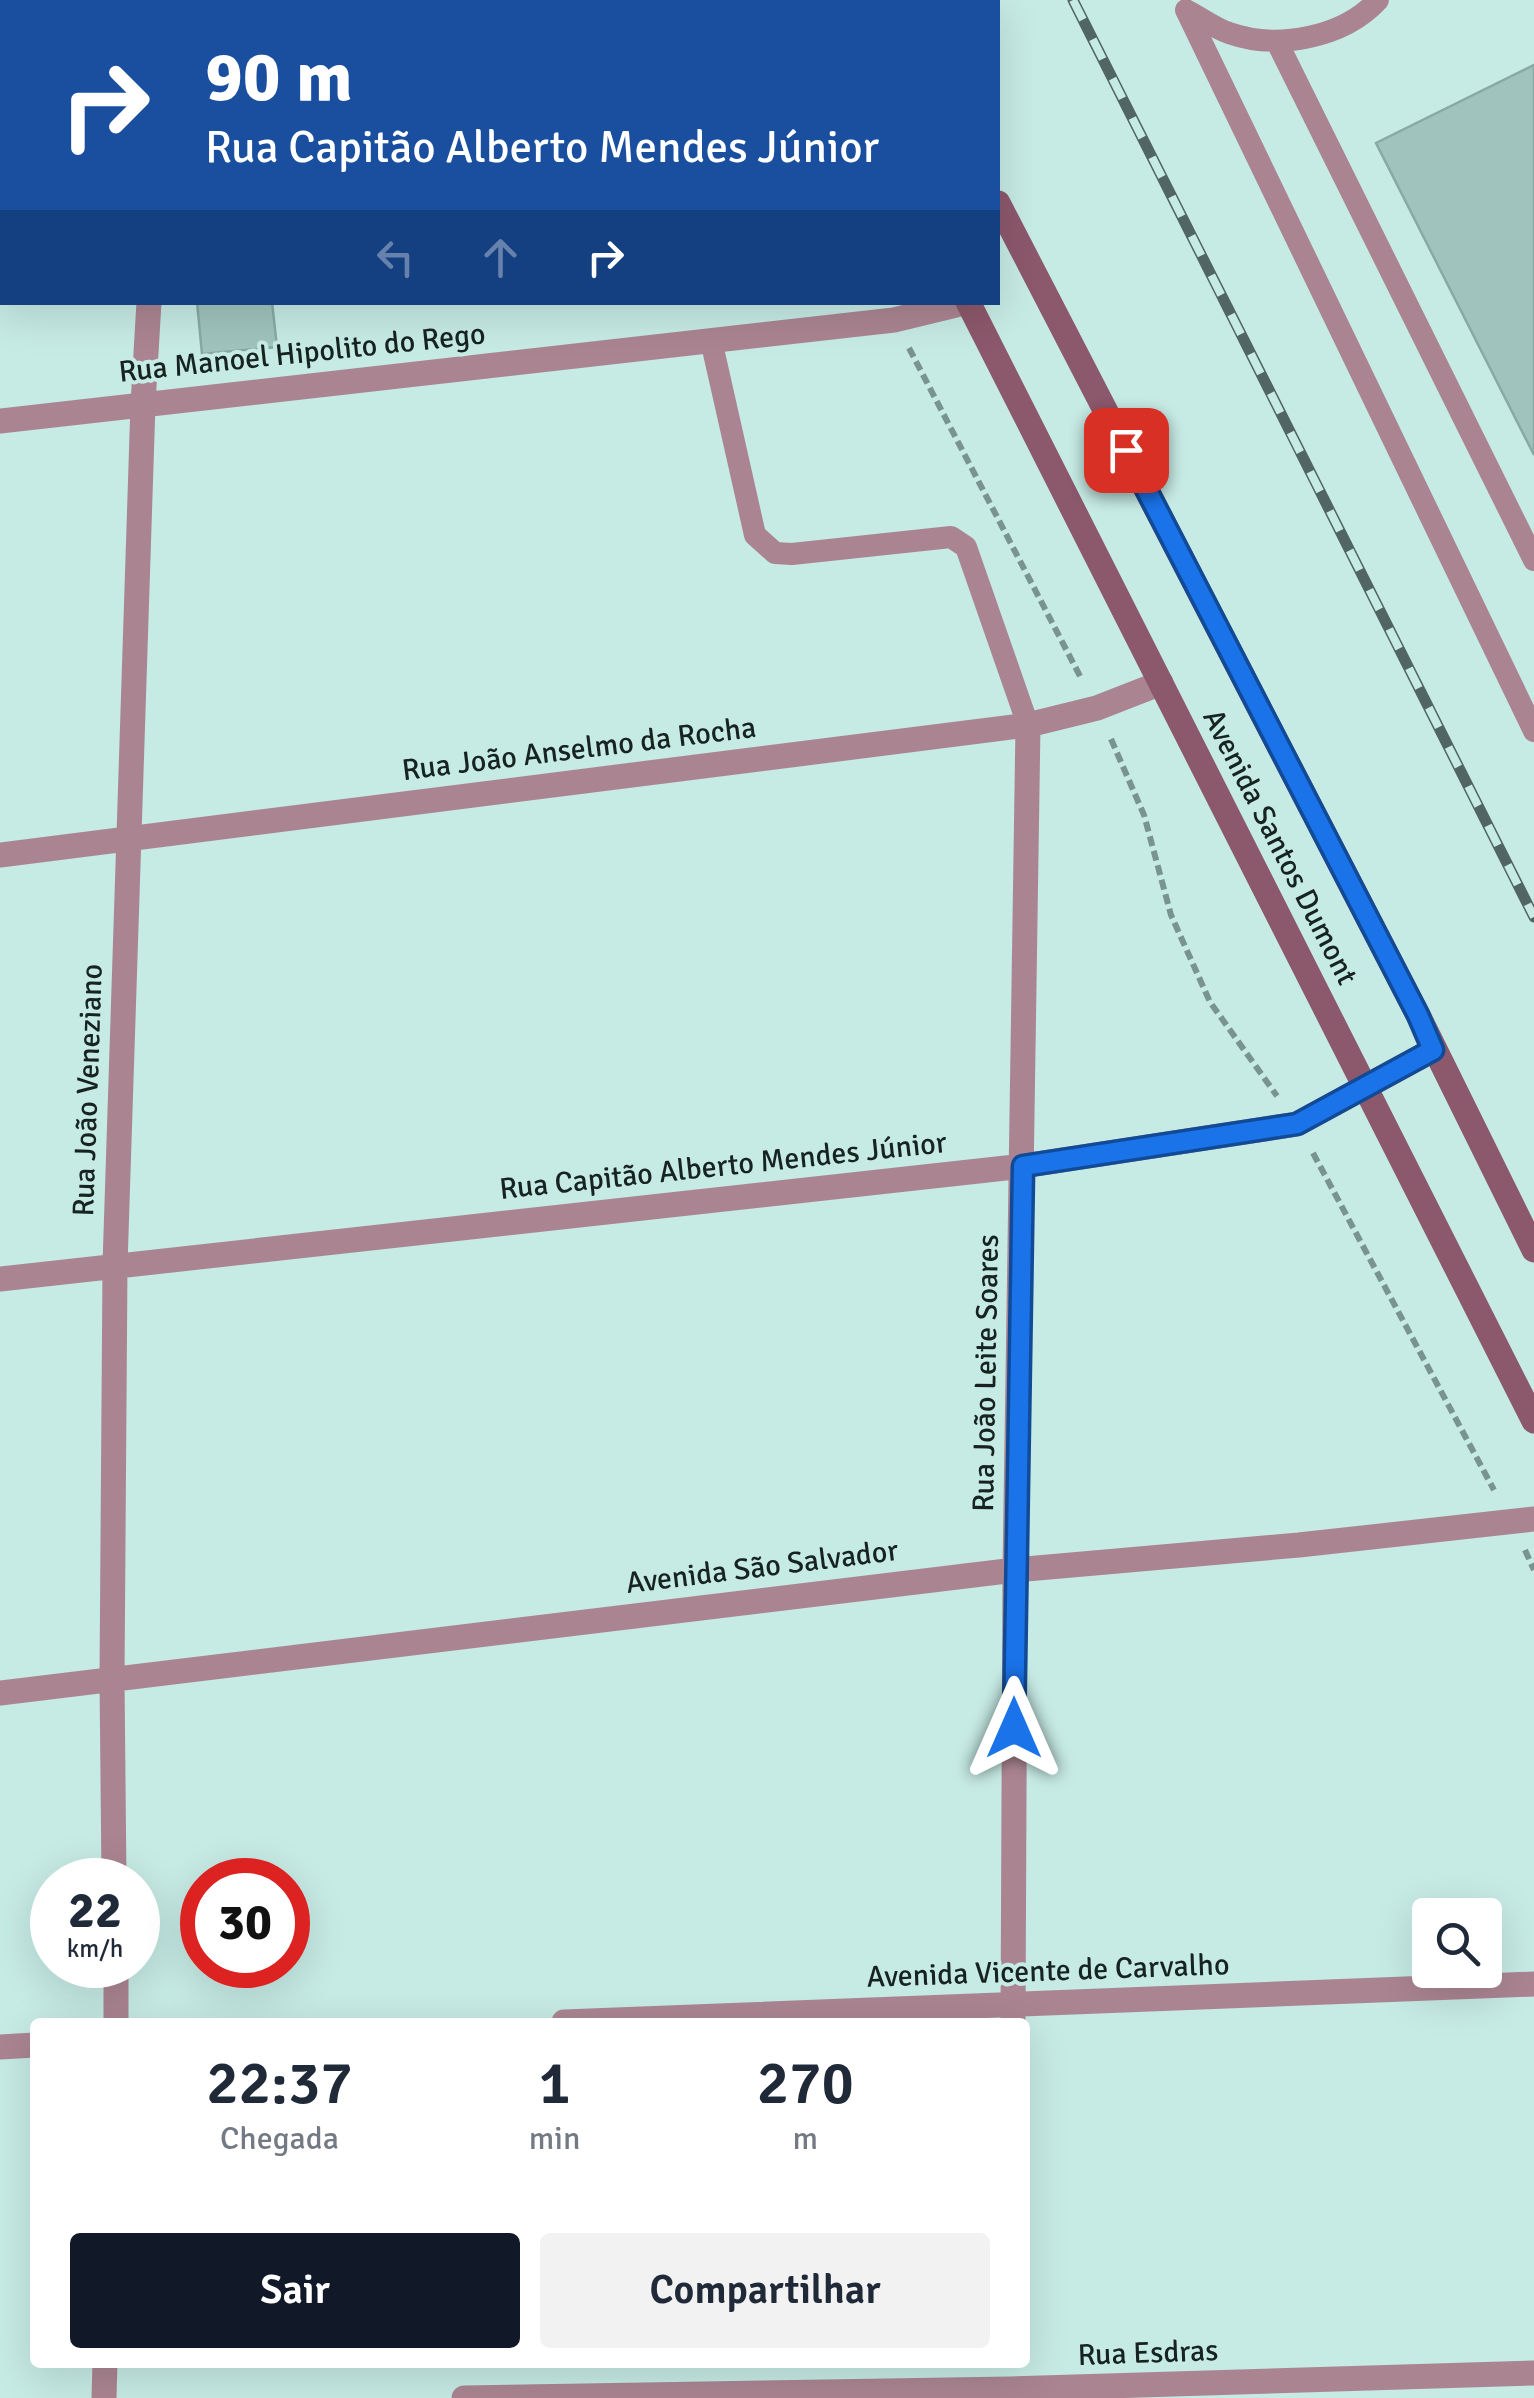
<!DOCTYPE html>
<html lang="pt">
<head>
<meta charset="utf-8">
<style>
  :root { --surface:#fff; --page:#f2f2f3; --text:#1f2937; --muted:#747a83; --accent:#111827 }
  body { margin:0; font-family:Signika,sans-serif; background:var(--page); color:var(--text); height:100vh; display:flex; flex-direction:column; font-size:38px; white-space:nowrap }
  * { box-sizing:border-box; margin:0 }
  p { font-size:32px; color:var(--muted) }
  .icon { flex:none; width:55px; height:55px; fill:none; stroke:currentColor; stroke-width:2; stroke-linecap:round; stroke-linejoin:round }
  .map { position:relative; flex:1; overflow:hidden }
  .side { position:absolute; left:30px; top:2018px; width:1000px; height:350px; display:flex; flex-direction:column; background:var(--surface); border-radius:10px; box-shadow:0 10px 40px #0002 }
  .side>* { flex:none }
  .hud { position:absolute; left:0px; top:0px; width:1000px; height:305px; box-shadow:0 10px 40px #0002; background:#1a4fa0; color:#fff; overflow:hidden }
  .tools { position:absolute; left:1412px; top:1898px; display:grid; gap:20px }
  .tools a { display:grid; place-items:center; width:90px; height:90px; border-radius:10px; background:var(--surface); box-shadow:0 10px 40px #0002; font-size:50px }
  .speed { position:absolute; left:30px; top:1858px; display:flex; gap:20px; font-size:50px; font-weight:700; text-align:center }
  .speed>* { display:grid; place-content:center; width:130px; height:130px; border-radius:50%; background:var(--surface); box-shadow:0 10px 40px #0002; line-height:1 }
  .speed small { font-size:25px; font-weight:400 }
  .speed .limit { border:15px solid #d22; background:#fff; color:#111 }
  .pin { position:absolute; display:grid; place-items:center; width:85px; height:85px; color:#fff; margin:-42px; border-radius:20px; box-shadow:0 5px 15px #0006 }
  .me { position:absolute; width:110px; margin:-55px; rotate:0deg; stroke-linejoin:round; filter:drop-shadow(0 0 8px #0008) }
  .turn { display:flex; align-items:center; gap:35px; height:210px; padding:0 40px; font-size:45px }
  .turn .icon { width:130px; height:130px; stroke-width:2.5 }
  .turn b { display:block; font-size:70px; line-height:85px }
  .lanes { display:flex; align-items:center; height:95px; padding:0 40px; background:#0003; justify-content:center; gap:50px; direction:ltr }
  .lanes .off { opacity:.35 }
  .eta { display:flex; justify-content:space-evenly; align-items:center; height:170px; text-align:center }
  .eta b { font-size:60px; font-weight:600; line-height:70px }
  .cta { display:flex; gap:20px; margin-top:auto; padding:20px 40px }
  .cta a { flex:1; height:115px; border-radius:10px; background:var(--accent); color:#fff; font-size:40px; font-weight:600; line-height:115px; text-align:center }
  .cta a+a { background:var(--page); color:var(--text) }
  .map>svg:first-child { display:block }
</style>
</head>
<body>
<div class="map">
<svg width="1534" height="2398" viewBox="0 0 1534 2398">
  <rect width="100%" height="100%" fill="#c6eae4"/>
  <!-- building -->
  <path fill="#a0c3bd" stroke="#88aaa4" stroke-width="2.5" d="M 1534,65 L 1534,455 L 1376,143 Z
    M 197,302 L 272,302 L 277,347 L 202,354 Z"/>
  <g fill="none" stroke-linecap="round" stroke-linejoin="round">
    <!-- path -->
    <path stroke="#79938e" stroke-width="6" stroke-dasharray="10 5" stroke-linecap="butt" d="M 741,0 L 742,2
      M 909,348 L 1081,678
      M 1111,739 L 1144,815 L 1171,915 L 1210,1002 L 1277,1096
      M 1313,1153 L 1494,1490
      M 1525,1550 L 1534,1570"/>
    <!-- service -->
    <path stroke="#aa8591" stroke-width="22" d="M 1186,10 L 1534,731
      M 1186,10 C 1200,17 1214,28 1229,33 C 1277,50 1343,38 1378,0
      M 1277,42 L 1534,560
      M 711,340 L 755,535 L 775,553 L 792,554 L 951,537 L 966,547 L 1028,725"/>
    <!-- minor -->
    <path stroke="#aa8591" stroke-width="25" d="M 168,2 L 168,0
      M 0,421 L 894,320 L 968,302
      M 0,855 L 1028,725 L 1097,708 L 1161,683
      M 0,1279 L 1023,1166 L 1297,1124 L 1433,1050
      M 0,1693 L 1015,1570 L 1299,1545 L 1534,1519
      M 114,1880 L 112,1679 L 115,1265 L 143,404 L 149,302
      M 116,1965 L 116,2022
      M 564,2022 L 1534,1984
      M 1013,2022 L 1015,1570 L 1028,725
      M 0,2047 L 35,2045
      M 104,2398 L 105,2362
      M 464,2398 L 1010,2389 L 1534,2373"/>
    <!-- secondary -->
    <path stroke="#8c586b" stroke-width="25" d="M 817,0 L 818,2
      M 892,0 L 893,2
      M 998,203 L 1418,1015 L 1534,1250
      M 968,302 L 1534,1421"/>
    <!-- rail casing -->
    <g stroke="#516562" stroke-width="11">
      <path id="rail" d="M 1073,0 L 1534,917"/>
    </g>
    <!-- rail -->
    <use href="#rail" stroke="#c6eae4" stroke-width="8" stroke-dasharray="22" stroke-linecap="butt"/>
  </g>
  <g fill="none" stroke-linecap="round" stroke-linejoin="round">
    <!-- route casing -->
    <g stroke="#114b97" stroke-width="25">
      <path id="route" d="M 1014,1728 L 1023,1166 L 1297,1124 L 1433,1050 L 1418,1015 L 1126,450"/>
    </g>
    <!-- route -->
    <use href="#route" stroke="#1a73e8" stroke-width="18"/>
  </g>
  <g text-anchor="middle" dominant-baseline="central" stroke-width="8" stroke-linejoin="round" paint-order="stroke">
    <!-- street labels -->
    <g font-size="30" fill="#162321" stroke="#c6eae4">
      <text transform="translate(302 353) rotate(-6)">Rua Manoel Hipolito do Rego</text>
      <text transform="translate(579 749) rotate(-7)">Rua João Anselmo da Rocha</text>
      <text transform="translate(1280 847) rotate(63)">Avenida Santos Dumont</text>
      <text transform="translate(88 1090) rotate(-88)">Rua João Veneziano</text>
      <text transform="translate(723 1166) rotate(-6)">Rua Capitão Alberto Mendes Júnior</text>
      <text transform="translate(986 1373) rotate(-89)">Rua João Leite Soares</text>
      <text transform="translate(762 1567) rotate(-7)">Avenida São Salvador</text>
      <text transform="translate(1048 1971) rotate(-2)">Avenida Vicente de Carvalho</text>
      <text transform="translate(1148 2353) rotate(-2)">Rua Esdras</text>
    </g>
  </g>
</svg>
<div class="tools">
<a><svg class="icon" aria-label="search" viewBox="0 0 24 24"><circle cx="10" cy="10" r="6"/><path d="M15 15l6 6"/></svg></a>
</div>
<div class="speed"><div>22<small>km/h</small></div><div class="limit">30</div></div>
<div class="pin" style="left:1126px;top:450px;background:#d93025"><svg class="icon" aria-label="arrive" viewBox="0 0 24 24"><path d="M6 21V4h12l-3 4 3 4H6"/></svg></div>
<svg class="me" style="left:1014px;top:1728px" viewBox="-20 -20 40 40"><path d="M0-17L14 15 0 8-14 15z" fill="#1a73e8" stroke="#fff" stroke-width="4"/></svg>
<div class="hud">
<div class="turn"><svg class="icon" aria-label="right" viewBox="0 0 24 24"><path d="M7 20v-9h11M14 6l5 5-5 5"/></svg><div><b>90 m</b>Rua Capitão Alberto Mendes Júnior</div></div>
<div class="lanes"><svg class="icon off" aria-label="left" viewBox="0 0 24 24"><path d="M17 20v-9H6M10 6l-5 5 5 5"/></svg><svg class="icon off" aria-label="ahead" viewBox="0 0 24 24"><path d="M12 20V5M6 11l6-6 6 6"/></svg><svg class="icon" aria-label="right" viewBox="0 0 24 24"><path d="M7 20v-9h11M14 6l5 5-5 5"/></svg></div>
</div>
<section class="side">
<div class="eta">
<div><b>22:37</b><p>Chegada</p></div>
<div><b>1</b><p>min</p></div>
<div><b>270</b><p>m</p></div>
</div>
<div class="cta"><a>Sair</a><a>Compartilhar</a></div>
</section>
</div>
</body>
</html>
